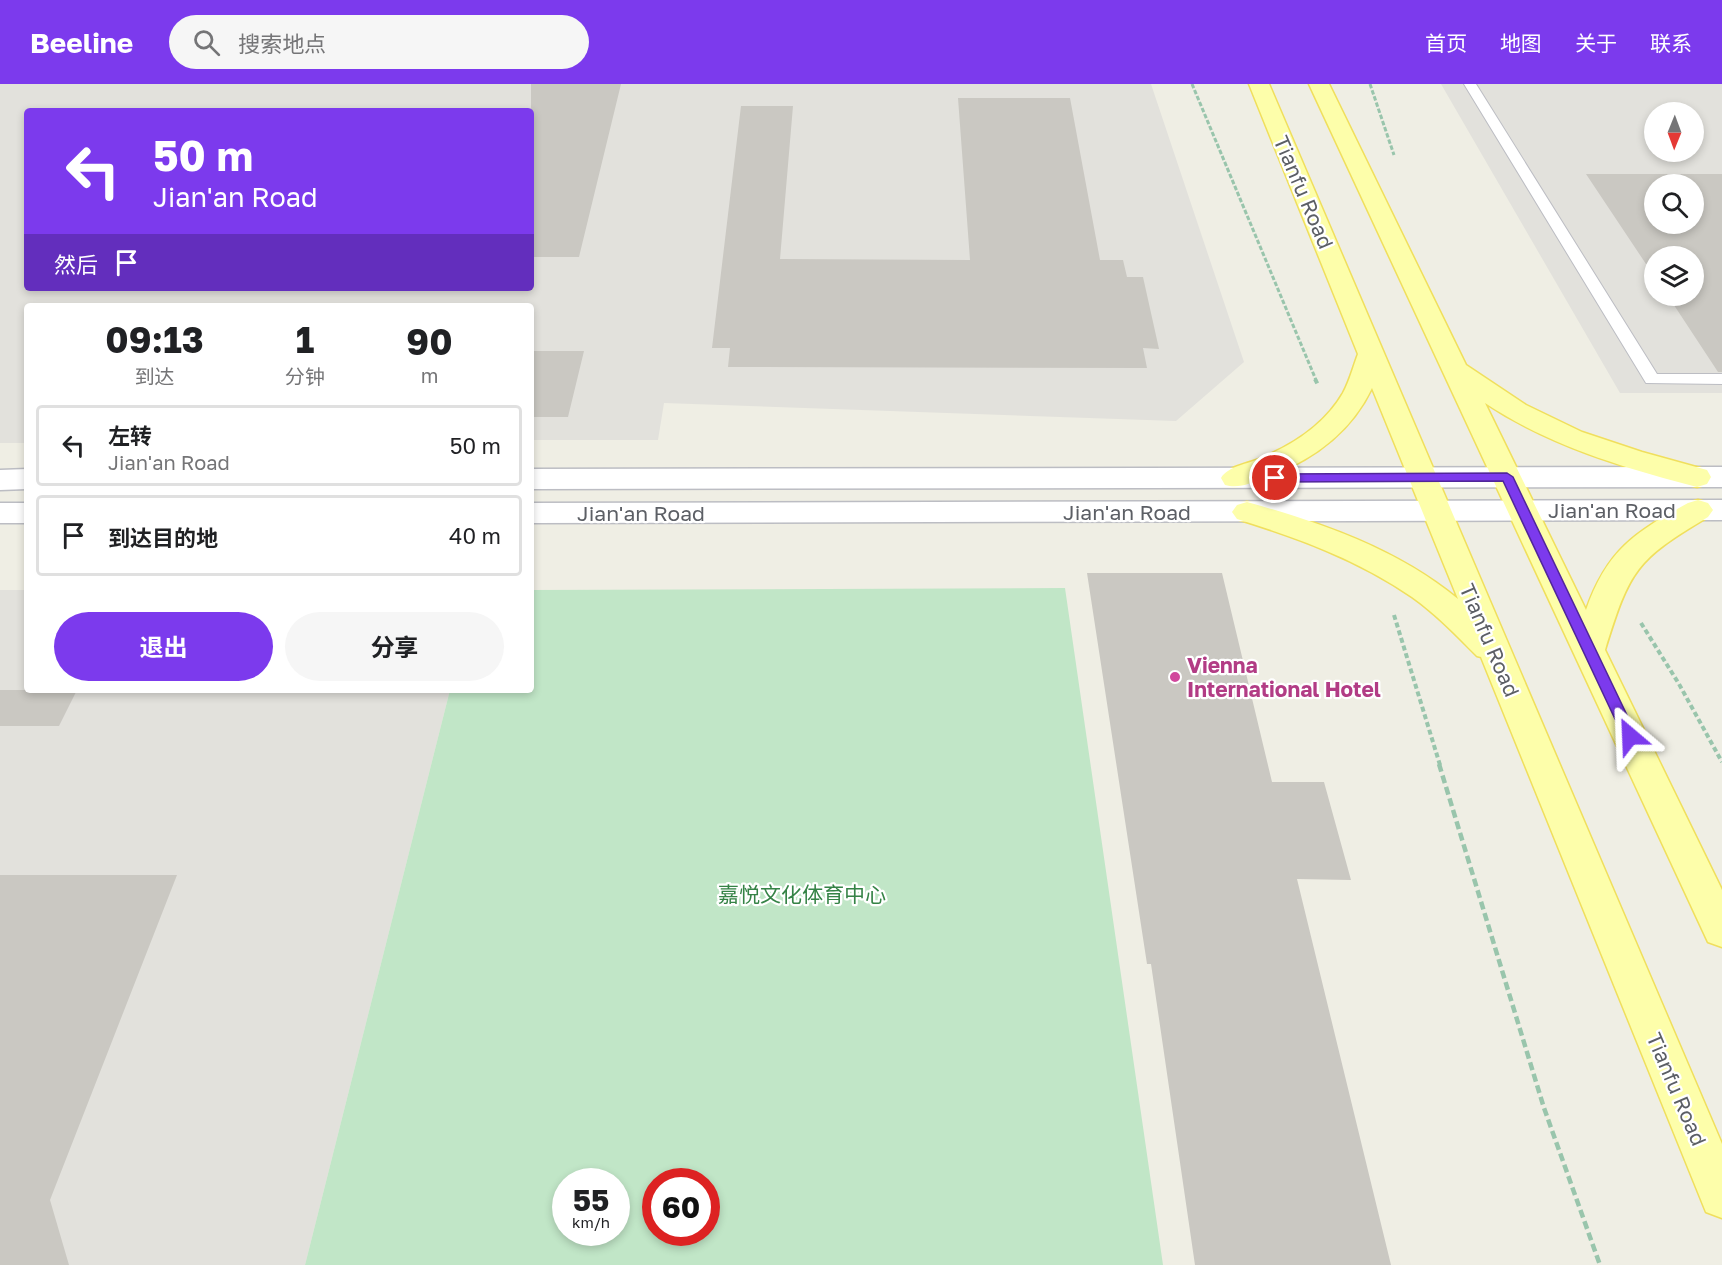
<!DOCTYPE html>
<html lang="zh">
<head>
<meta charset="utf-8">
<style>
  :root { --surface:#fff; --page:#f6f6f6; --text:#202124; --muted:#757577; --line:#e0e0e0; --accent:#7c3aed }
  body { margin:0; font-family:"Golos Text","Noto Sans SC",sans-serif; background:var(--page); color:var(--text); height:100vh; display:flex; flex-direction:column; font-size:22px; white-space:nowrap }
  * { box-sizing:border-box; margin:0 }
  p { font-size:20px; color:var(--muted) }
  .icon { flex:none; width:33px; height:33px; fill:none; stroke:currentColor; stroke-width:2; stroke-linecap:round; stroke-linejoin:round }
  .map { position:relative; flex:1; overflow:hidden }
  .side { position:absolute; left:24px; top:219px; width:510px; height:390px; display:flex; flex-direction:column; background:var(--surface); border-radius:6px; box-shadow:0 3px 9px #0003 }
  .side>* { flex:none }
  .top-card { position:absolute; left:24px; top:24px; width:510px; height:183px; border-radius:6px; box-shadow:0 3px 9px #0003; background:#7c3aed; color:#fff; overflow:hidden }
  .needle { width:39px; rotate:181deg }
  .tools { position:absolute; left:1644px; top:18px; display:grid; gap:12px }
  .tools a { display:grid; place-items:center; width:60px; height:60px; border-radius:50%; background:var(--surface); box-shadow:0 3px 9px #0003; font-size:30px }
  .speed { position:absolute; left:552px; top:1084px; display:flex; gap:12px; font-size:30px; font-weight:700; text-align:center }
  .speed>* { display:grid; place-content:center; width:78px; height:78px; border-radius:50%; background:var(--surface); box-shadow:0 3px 9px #0003; line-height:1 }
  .speed small { font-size:15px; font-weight:400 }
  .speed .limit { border:9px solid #d22; background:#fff; color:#111 }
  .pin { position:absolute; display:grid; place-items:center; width:51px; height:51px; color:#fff; margin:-26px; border:3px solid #fff; border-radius:50%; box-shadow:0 2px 6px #0007 }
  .me { position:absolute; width:66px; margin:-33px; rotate:334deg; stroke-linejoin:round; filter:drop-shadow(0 0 4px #0008) }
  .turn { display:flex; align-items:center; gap:21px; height:126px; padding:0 30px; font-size:27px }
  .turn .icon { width:78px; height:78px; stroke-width:2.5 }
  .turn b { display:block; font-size:42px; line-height:51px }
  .then { display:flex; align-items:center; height:57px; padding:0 30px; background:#0003; gap:12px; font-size:22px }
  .eta { display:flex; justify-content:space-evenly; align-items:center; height:102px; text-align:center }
  .eta b { font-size:36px; font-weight:700; line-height:42px }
  .primary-button { display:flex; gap:12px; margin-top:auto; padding:12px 30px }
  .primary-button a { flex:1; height:69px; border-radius:36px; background:var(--accent); color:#fff; font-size:24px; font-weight:700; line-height:69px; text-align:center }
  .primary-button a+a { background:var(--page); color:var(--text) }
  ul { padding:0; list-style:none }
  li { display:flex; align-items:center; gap:18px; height:81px; margin:0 12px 9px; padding:0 18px; border:3px solid var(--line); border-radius:6px }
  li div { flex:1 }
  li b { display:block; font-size:22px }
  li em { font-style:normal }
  header { display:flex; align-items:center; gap:36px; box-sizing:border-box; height:84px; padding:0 30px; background:var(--accent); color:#fff }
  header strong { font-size:28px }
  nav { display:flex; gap:33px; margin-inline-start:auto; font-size:21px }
  .search { width:420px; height:54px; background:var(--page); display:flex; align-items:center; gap:15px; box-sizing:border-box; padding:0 21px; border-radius:33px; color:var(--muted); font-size:22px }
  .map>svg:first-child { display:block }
</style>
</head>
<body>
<header>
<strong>Beeline</strong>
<div class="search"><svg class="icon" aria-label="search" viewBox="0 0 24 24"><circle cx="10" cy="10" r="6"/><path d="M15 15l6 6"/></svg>搜索地点</div>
<nav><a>首页</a><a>地图</a><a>关于</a><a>联系</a></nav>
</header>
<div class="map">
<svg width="1722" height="1181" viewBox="0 0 1722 1181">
  <rect width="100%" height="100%" fill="#efeee4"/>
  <!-- industrial -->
  <path fill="#e2e1dc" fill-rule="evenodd" d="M 0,0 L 1151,0 L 1244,278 L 1176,337 L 664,319 L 658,356 L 531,356 L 531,222 L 27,222 L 27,359 L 0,359 ZM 27,27 L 531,27 L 531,204 L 27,204 Z
    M 1441,0 L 1722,0 L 1722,309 L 1620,309 ZM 1654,28 L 1694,28 L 1694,68 L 1654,68 ZM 1654,100 L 1694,100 L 1694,140 L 1654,140 ZM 1654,172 L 1694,172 L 1694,212 L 1654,212 Z
    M 0,506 L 27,506 L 27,606 L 450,606 L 305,1181 L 0,1181 Z"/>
  <!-- green -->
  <path fill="#c1e6c7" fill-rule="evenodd" d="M 1065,504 L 1163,1181 L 305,1181 L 450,606 L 531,606 L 531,506 ZM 566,1098 L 616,1098 L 616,1149 L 566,1149 ZM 656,1098 L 706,1098 L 706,1149 L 656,1149 Z"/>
  <!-- building -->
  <path fill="#cac8c2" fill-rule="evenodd" d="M 531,0 L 621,0 L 579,173 L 531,173 Z
    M 958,14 L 1070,14 L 1100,176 L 1123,176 L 1127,193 L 1143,193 L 1159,265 L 1143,264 L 1147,284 L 728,283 L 730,264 L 712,264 L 741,22 L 793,22 L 780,175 L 970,176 Z
    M 1586,90 L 1722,90 L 1722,288 L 1718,288 L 1668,212 L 1694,212 L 1694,172 L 1654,172 L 1654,192 ZM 1654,100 L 1694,100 L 1694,140 L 1654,140 Z
    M 531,267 L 584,267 L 568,333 L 531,333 Z
    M 1087,489 L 1222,489 L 1272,698 L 1324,698 L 1351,796 L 1297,795 L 1391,1181 L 1195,1181 L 1151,880 L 1147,880 Z
    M 0,606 L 77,606 L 59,642 L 0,642 Z
    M 0,791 L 177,791 L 50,1116 L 69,1181 L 0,1181 Z"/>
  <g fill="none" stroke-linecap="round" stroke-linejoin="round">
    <!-- service casing -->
    <g stroke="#bcbdc3" stroke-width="2">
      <path id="service" d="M 1464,0 L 1476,0 L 1657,290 L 1722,290 L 1722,300 L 1646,299 Z"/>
    </g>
    <!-- tertiary casing -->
    <g stroke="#bcbdc3" stroke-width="3">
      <path id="tertiary" d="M 1722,383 L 1722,403 L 531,405 L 531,385 Z
        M 27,385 L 27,405 L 0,406 L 0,386 Z
        M 1722,416 L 1722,436 L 531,439 L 531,419 Z
        M 0,419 L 27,419 L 27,439 L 0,439 Z"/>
    </g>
    <!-- primary casing -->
    <g stroke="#f0df5d" stroke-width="3">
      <path id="primary" d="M 1249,0 L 1269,0 L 1722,1060 L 1722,1134 L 1706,1128 L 1481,573 L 1477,572 C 1456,551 1436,530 1412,513 C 1359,476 1298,454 1237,435 L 1232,428 L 1237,421 L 1247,418 C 1322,439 1397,465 1458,515 L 1372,304 C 1350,350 1311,377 1265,394 C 1251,399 1239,405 1225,401 L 1221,394 C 1228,382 1248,380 1261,374 C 1293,361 1325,340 1343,309 C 1350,296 1353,283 1358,270 Z
        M 1309,0 L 1329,0 L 1466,281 L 1526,321 L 1582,348 L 1642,368 L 1707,386 L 1711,393 L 1707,400 L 1697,403 C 1622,383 1550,362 1485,319 L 1586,526 C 1607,466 1634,449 1688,419 L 1698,416 L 1708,419 L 1713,426 L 1708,433 C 1636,476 1630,485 1605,566 L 1722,806 L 1722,863 L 1708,858 Z"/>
    </g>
    <!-- path-far2 -->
    <path stroke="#99c5ac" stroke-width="3" stroke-dasharray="4.5 2" stroke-linecap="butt" d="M 1192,0 L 1316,296
      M 1370,0 L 1394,71"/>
    <!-- path-far1 -->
    <path stroke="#99c5ac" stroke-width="4" stroke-dasharray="5 3" stroke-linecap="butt" d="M 1315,295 L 1318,301
      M 1394,531 L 1440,681
      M 1641,539 L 1679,600 L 1722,678"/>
    <!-- path -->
    <path stroke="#99c5ac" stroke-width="4.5" stroke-dasharray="8 4" stroke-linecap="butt" d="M 1439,680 L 1544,1024 L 1600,1181"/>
    <!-- service -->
    <use href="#service" fill="#fff" fill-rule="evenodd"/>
    <!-- tertiary -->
    <use href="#tertiary" fill="#fff" fill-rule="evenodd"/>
    <!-- primary -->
    <use href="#primary" fill="#fdfeaa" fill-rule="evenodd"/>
  </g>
  <!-- route -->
  <path fill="#7c3aed" stroke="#51269a" stroke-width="1.5" d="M 1507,389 L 1513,393 L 1637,652 L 1635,656 L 1625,656 L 1623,652 L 1503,397 L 1275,398 L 1269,394 L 1275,390 Z"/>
  <!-- markers -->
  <circle fill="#d1479c" stroke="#fff" stroke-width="2" cx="1175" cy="593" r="6"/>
  <g text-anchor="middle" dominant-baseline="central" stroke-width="4.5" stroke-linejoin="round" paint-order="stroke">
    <!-- street labels -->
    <g font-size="21" fill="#5c5f65" stroke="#fff">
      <text transform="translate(1304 108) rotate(67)">Tianfu Road</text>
      <text x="1612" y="426">Jian'an Road</text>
      <text x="1127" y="428">Jian'an Road</text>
      <text x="641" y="429">Jian'an Road</text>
      <text transform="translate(1490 556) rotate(67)">Tianfu Road</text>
      <text transform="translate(1677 1005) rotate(67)">Tianfu Road</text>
    </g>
    <!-- hotel labels -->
    <g font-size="21" font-weight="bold" fill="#b23c85" stroke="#fff" text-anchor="start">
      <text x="1187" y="581">Vienna<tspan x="1187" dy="24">International Hotel</tspan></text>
    </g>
    <!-- park labels -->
    <g font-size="21" fill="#358346" stroke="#fff">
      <text x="802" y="810">嘉悦文化体育中心</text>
    </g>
  </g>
</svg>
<div class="tools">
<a><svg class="needle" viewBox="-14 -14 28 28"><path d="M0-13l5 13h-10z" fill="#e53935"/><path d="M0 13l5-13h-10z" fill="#757577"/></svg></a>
<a><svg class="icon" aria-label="search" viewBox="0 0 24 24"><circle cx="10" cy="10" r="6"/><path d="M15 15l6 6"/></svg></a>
<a><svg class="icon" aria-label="layers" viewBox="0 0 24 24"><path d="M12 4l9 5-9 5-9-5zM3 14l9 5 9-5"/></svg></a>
</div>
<div class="speed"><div>55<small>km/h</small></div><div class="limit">60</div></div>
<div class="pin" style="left:1275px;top:394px;background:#d93025"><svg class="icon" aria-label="arrive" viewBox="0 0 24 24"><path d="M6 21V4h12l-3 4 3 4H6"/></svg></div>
<svg class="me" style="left:1630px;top:652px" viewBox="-20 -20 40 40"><path d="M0-17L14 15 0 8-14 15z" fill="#7c3aed" stroke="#fff" stroke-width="4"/></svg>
<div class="top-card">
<div class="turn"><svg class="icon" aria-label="left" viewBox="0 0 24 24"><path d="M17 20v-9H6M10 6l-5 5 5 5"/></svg><div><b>50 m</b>Jian'an Road</div></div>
<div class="then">然后<svg class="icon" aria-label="arrive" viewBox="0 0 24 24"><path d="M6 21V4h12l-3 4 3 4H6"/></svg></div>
</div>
<section class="side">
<div class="eta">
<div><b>09:13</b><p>到达</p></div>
<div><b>1</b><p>分钟</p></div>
<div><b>90</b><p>m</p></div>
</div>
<ul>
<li><svg class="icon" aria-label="left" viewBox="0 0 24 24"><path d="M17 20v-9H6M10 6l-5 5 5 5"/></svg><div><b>左转</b><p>Jian'an Road</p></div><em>50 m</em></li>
<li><svg class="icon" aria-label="arrive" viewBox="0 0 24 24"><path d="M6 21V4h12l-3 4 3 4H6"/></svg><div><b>到达目的地</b></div><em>40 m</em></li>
</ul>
<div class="primary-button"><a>退出</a><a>分享</a></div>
</section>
</div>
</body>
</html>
